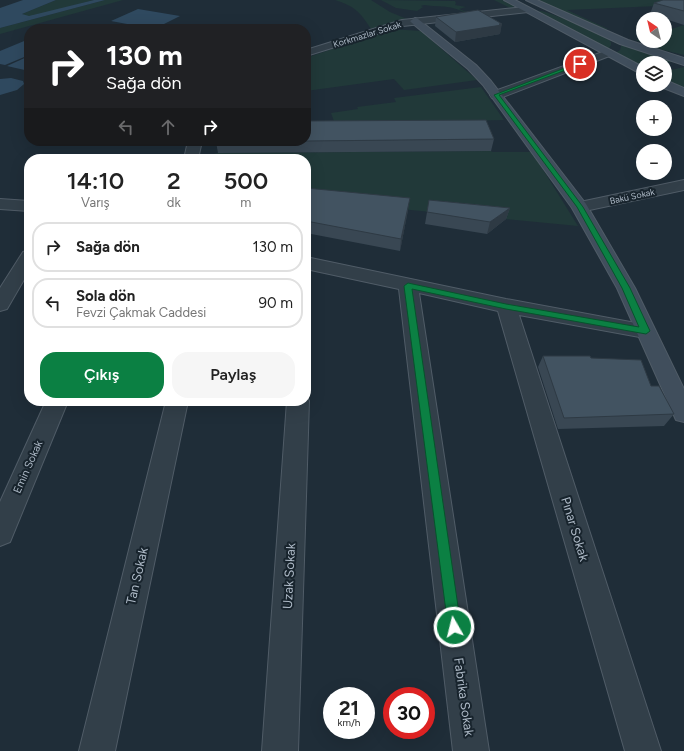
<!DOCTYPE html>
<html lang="tr">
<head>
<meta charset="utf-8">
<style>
  :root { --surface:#fff; --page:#f6f6f6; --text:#222; --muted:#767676; --line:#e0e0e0; --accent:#0b8043 }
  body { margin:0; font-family:Figtree,sans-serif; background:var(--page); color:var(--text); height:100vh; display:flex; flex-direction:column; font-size:15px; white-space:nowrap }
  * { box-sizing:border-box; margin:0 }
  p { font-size:13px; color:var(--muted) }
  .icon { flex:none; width:22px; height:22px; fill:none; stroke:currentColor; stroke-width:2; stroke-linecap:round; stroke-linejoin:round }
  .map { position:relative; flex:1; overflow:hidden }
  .details { position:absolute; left:24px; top:154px; width:287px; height:252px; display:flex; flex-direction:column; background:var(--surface); border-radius:16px; box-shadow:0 4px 16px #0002 }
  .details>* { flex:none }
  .banner { position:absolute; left:24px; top:24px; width:287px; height:122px; border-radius:16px; box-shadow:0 4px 16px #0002; background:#202124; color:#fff; overflow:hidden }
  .needle { width:26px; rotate:325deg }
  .tools { position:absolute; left:636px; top:12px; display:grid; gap:8px }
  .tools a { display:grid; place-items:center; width:36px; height:36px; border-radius:50%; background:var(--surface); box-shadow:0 4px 16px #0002; font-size:20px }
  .speed { position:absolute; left:323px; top:687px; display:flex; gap:8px; font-size:20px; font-weight:700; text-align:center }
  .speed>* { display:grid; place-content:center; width:52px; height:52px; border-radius:50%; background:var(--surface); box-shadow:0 4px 16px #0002; line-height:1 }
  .speed small { font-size:10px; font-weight:400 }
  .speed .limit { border:6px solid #d22; background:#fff; color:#111 }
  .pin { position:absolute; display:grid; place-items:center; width:34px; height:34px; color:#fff; margin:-17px; border:2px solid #fff; border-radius:50%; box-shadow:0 1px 4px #0007 }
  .me { position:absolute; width:44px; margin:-22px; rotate:352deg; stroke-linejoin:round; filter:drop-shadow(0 0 3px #0008) }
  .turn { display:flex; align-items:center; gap:14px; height:84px; padding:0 16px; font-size:18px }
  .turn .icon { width:52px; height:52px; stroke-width:2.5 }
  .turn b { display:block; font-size:28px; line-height:34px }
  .lanes { display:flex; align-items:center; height:38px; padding:0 16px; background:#0003; justify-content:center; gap:20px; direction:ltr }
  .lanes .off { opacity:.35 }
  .eta { display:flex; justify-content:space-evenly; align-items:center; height:68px; text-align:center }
  .eta b { font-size:24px; font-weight:600; line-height:28px }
  .action { display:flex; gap:8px; margin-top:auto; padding:8px 16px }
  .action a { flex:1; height:46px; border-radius:16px; background:var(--accent); color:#fff; font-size:16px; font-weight:600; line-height:46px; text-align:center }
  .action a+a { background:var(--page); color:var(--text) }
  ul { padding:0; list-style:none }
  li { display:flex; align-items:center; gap:12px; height:50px; margin:0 8px 6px; padding:0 8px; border:2px solid var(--line); border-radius:16px }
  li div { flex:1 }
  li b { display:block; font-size:15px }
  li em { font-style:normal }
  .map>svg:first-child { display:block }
</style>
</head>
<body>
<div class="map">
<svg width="684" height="751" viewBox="0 0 684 751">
  <rect width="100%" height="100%" fill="#1f2d38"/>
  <!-- green -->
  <path fill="#213939" d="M 56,0 L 94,0 L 34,16 L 25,16 L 22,14 Z
    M 105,0 L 123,0 L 0,34 L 0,28 Z
    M 335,0 L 371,0 L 390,12 L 407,19 L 371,29 C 359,11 356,7 335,0 Z
    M 381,0 L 455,1 L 456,3 L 455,5 L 466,7 L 459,9 L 469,13 L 510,8 L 494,0 L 503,0 L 513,5 L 514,8 L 469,14 L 463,13 L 464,12 C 450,6 448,7 433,6 C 428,6 425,4 421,6 L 423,7 L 417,11 L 396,8 Z
    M 537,0 L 684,0 L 658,6 L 567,10 L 608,29 L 605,30 Z
    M 541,11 C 552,13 606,35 611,42 L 611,45 L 608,50 L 534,12 Z
    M 684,25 L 684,55 L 663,50 L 635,40 L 643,38 L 643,41 L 665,41 L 665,31 Z
    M 391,29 L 421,31 L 477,80 L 404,90 L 394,79 L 306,91 L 306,58 Z
    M 622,43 L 676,62 L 643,63 L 643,68 L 614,54 L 620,50 Z
    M 684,67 L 684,87 C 676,85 668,82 665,74 L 667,71 Z
    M 481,87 L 504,120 L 335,124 L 331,113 L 358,109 L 357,107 L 396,102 L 394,98 Z
    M 491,151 L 492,152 L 532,152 L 578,226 L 306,200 L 306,159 L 199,159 L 200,157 L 218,153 Z"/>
  <!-- water -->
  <path fill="#2f495f" d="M 23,0 L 56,0 L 22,14 L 29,16 L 94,0 L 105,0 L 0,28 L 0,8 Z
    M 138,9 L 180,16 L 154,29 L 111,21 Z
    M 29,39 L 29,55 L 5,65 L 0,64 L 0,51 Z
    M 29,56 L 29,71 L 7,66 Z
    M 11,78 L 23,81 L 24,84 L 17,90 L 0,95 L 0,79 Z"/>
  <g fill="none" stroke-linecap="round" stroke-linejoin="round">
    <!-- street casing -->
    <g stroke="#505c67" stroke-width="2">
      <path id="street" d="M 525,7 L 528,8 L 530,10 L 528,12 L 403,26 L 306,56 L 306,50 L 402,20 Z
        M 608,50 L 612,51 L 613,53 L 612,55 L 500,98 L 492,98 L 490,95 L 492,92 Z
        M 188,141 L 202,141 L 198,159 L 184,159 Z
        M 684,180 L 684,190 L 580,212 L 574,210 L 572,207 L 574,204 L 580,202 Z
        M 0,199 L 29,201 L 29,211 L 0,209 Z
        M 29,250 L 29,271 L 7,309 L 0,311 L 0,288 L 23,252 Z
        M 306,257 L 506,299 L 652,326 L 655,331 L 652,336 L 645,338 L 519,315 L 661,751 L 625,751 L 498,311 L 419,293 L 489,751 L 453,751 L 399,289 L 306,269 Z
        M 306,395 L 309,401 L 298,751 L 262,751 L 287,401 L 306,401 Z
        M 46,401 L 68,401 L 10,542 L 0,546 L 0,502 Z
        M 166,401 L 188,401 L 115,751 L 79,751 Z"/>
    </g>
    <!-- secondary casing -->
    <g stroke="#505c67" stroke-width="2">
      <path id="secondary" d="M 504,0 L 515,0 L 643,67 L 643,75 Z
        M 526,0 L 537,0 L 628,40 L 684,58 L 684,65 L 620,44 Z
        M 415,18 L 418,19 L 476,65 L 491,81 L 586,204 L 635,288 L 684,389 L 684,422 L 676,420 L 617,288 L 572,208 L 483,85 L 468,69 L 412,23 L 410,21 Z
        M 665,80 L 684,88 L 684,96 L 661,87 L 660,85 L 665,85 Z"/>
    </g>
    <!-- street -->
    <use href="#street" fill="#323f49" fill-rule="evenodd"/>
    <!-- secondary -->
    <use href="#secondary" fill="#404e5c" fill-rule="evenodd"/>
  </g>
  <!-- wall -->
  <path fill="#394753" d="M 684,0 L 684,25 L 650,14 L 654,3 Z
    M 436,17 L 501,25 L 500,34 L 455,42 L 435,26 Z
    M 494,139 L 491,151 L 218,153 L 216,142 Z
    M 306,188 L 408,210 L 400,251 L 306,233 Z
    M 429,200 L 510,208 L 506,219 L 487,234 L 425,224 Z
    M 543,356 L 591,358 L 651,386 L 674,414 L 664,426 L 558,429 L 538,367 Z"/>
  <!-- shaded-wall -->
  <path fill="#2e3a44" d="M 502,24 L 500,34 L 455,42 L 456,32 Z
    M 36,141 L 62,141 L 38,144 Z
    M 410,198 L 408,210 L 400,251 L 401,239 Z
    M 510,208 L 506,219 L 487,234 L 490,222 Z"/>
  <!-- building -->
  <path fill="#425361" stroke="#2e3a44" d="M 663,0 L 684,0 L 684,11 L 654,3 Z
    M 478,10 L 502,24 L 499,24 L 502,25 L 456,32 L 436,17 Z
    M 486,120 L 494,139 L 216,142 L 216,141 L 306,141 L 306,121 Z
    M 306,188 L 410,198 L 401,239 L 306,221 Z
    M 429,200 L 510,208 L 490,222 L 427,212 Z
    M 543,356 L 590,356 L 591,358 L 641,360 L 651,386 L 659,386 L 674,414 L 564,418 Z"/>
  <!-- route -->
  <path fill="#0b8043" stroke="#07532c" d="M 578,63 L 582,64 L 499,95 L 583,207 L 630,288 L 650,331 L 646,334 L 506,309 L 412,289 L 461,627 L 459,631 L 454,633 L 450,631 L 448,627 L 404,286 L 408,283 L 506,304 L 639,327 L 622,288 L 577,207 L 494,95 Z"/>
  <g text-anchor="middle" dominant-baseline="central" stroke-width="4" stroke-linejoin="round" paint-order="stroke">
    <!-- far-street labels -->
    <g font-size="9" fill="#adb9c6" stroke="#18242d">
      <text transform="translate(367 34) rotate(-17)">Korkmazlar Sokak</text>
      <text transform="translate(632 196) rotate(-12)">Bakü Sokak</text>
    </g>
    <!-- street labels -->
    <g font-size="11" fill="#adb9c6" stroke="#18242d">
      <text transform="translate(28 467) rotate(-66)">Emin Sokak</text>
    </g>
    <!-- near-street labels -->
    <g font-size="13" fill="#adb9c6" stroke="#18242d">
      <text transform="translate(575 529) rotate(73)">Pınar Sokak</text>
      <text transform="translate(137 576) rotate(-77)">Tan Sokak</text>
      <text transform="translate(289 576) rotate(-87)">Uzak Sokak</text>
      <text transform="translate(464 697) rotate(82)">Fabrika Sokak</text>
    </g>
  </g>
</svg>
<div class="tools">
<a><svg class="needle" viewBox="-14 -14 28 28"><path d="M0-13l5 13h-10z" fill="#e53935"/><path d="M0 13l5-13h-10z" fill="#767676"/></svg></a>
<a><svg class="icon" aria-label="layers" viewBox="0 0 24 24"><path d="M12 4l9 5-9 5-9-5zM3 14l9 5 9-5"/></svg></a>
<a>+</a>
<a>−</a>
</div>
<div class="speed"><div>21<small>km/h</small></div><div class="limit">30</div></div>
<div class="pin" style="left:580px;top:64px;background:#d93025"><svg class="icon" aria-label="arrive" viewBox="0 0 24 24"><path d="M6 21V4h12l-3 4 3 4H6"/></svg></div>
<svg class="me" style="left:454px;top:627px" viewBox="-20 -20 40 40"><circle r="17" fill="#0b8043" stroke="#fff" stroke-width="3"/><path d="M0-11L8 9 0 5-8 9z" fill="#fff"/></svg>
<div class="banner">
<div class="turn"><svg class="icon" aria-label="right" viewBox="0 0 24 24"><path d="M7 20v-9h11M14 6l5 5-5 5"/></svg><div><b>130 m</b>Sağa dön</div></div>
<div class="lanes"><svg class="icon off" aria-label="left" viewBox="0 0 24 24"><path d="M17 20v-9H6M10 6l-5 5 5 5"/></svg><svg class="icon off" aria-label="ahead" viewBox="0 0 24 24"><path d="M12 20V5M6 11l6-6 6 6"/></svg><svg class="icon" aria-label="right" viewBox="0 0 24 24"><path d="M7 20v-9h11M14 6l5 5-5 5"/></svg></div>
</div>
<section class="details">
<div class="eta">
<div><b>14:10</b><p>Varış</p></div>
<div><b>2</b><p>dk</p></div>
<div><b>500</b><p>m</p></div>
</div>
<ul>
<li><svg class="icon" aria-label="right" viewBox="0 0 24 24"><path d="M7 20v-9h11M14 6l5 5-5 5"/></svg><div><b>Sağa dön</b></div><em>130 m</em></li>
<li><svg class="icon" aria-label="left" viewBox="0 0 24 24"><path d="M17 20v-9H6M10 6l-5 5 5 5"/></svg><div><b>Sola dön</b><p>Fevzi Çakmak Caddesi</p></div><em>90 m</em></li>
</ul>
<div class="action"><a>Çıkış</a><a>Paylaş</a></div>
</section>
</div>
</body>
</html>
